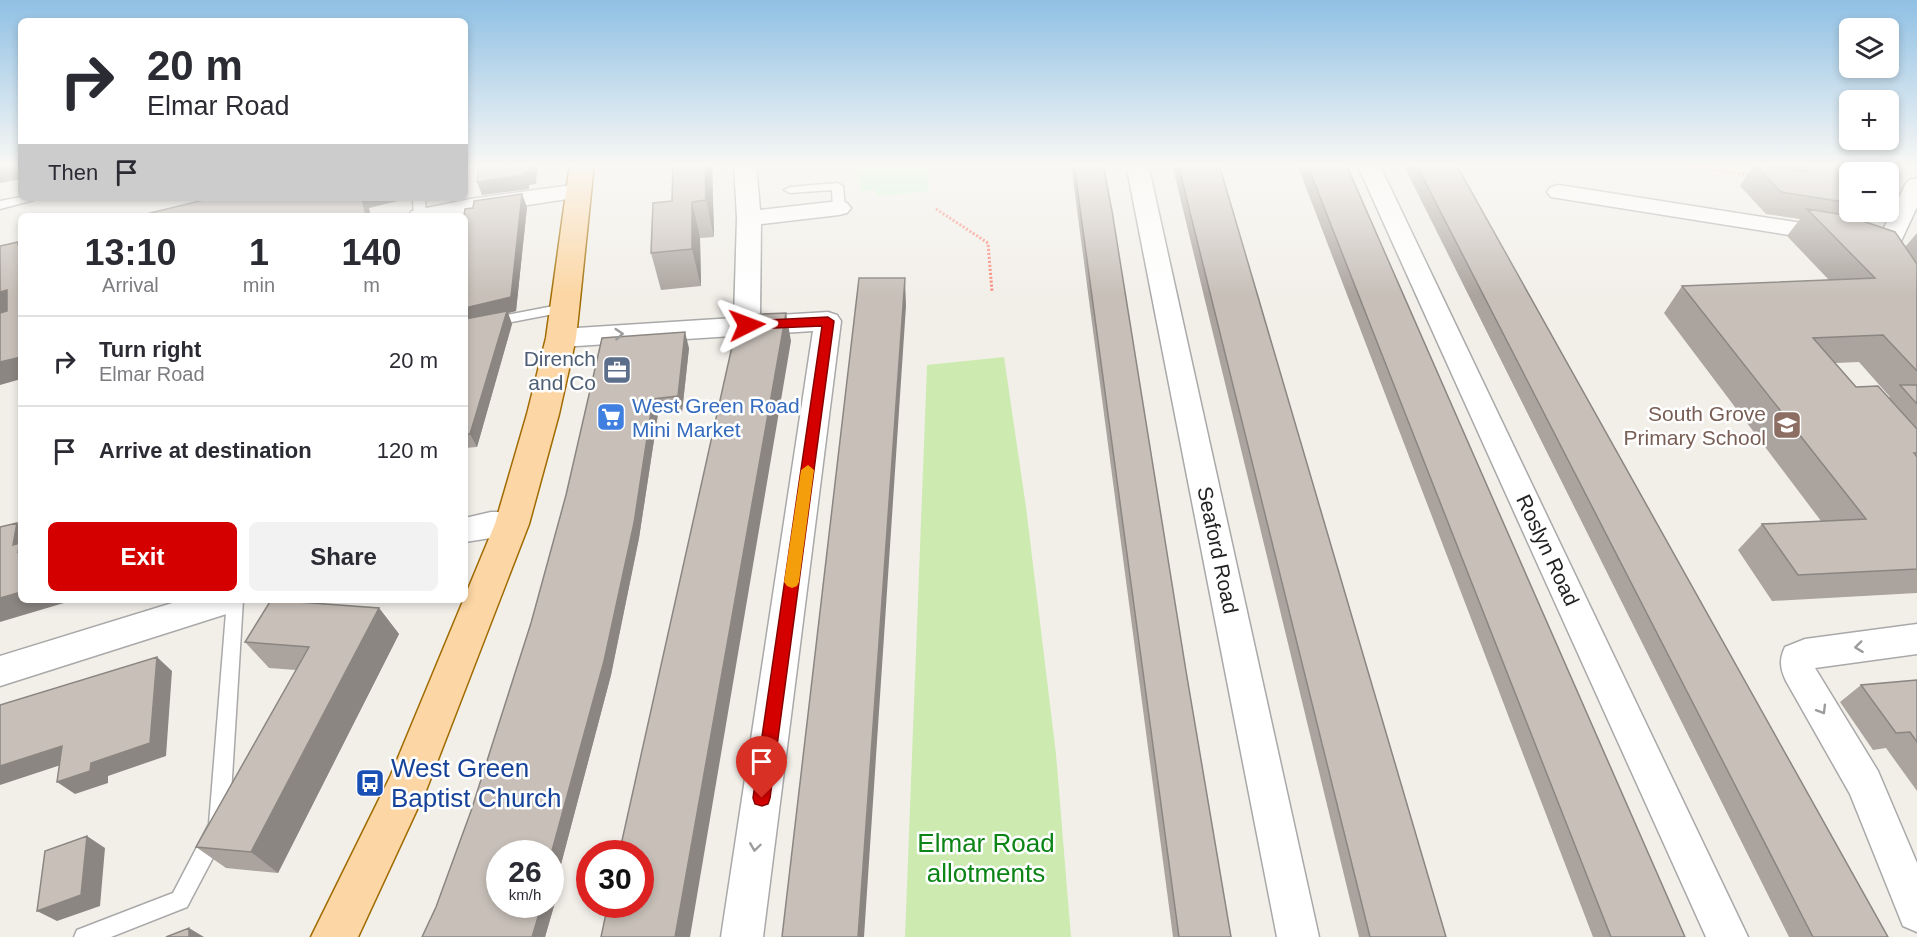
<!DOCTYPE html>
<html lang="en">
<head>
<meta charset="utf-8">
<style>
  :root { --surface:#fff; --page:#f2f2f3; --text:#2b2b33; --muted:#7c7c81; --line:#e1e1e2; --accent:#d40000 }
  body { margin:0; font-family:Arial,sans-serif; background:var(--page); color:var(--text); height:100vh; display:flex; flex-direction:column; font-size:22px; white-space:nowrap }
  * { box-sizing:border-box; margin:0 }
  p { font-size:20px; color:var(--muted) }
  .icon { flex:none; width:33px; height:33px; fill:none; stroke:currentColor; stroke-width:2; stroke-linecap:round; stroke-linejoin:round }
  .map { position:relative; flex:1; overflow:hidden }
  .panel { position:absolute; left:18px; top:213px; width:450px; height:390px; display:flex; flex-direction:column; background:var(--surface); border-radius:9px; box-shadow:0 3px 9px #0003 }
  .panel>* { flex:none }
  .guide { position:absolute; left:18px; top:18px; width:450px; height:183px; border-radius:9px; box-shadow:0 3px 9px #0003; background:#fff; color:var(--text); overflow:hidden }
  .buttons { position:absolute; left:1839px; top:18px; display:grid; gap:12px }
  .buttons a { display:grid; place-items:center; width:60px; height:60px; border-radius:9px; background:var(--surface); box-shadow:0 3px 9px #0003; font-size:30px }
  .speed { position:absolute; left:486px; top:840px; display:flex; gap:12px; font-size:30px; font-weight:700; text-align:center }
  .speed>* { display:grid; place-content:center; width:78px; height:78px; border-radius:50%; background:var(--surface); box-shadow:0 3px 9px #0003; line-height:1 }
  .speed small { font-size:15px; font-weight:400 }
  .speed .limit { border:9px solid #d22; background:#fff; color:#111 }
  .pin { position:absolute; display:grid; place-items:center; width:51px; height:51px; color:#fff; margin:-62px -26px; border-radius:50% 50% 50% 0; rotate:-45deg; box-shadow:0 0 6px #0007 }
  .pin .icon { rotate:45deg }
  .me { position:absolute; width:66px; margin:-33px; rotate:87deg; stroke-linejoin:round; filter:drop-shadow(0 0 4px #0008) }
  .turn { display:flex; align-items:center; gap:21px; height:126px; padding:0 30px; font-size:27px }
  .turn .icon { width:78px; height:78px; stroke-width:2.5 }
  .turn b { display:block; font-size:42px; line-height:51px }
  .then { display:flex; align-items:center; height:57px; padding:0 30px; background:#0003; gap:12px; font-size:22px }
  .eta { display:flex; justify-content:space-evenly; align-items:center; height:102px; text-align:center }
  .eta b { font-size:36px; font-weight:800; line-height:42px }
  .primary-button { display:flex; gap:12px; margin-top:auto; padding:12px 30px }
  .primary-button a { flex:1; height:69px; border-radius:9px; background:var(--accent); color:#fff; font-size:24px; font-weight:800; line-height:69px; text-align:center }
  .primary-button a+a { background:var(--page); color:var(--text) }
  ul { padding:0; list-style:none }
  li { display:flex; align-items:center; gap:18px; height:90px; padding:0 30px; border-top:2px solid var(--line) }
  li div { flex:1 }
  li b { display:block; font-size:22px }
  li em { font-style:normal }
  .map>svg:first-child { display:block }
</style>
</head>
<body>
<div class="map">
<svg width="1917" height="937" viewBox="0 0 1917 937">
  <rect width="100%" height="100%" fill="#f2efe9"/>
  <!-- grass -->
  <path fill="#cdebb0" d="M 1004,357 L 1026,507 L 1056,754 L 1071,937 L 905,937 L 927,365 Z"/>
  <!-- park -->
  <path fill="#c8facc" d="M 871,164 L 928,164 L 929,191 L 877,196 L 875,190 L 861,191 L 856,165 Z"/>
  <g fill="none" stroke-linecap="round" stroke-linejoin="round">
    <!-- service casing -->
    <g stroke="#a9a9a9" stroke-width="3">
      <path id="service" d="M 837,183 L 843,186 L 845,208 L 839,212 L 833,208 L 832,190 L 790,193 L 784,190 L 790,187 Z
        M 21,197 L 36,198 L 34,200 L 0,209 L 0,201 Z
        M 413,198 L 425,198 L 426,216 L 414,216 Z
        M 564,304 L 569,305 L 571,308 L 569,311 L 465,331 L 465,323 Z
        M 227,600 L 243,600 L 229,826 L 226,833 L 187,907 L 111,937 L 74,937 L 77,930 L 173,893 L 209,824 Z"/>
    </g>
    <!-- minor casing -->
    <g stroke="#a9a9a9" stroke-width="3">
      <path id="minor" d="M 734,164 L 756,164 L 760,210 L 839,201 L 847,203 L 851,208 L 847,213 L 839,215 L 761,224 L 760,316 L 828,312 L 837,315 L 841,321 L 763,937 L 721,937 L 813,331 L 561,347 L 552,344 L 548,338 L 552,332 L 561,329 L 734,318 L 737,218 Z
        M 1126,164 L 1148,164 L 1319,937 L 1277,937 Z
        M 1357,164 L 1379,164 L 1748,937 L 1706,937 Z
        M 1917,178 L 1917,207 L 1896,252 L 1909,274 L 1917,282 L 1917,304 C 1893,298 1882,272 1872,252 L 1905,185 L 1909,180 Z
        M 579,184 L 587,186 L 591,191 L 587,196 L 455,216 L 408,216 L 412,211 L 470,199 Z
        M 1559,185 L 1833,228 L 1842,230 L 1845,235 L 1842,240 L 1833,242 L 1551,197 L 1547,192 L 1551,187 Z
        M 491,512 L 512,512 L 523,515 L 528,524 L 523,533 L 465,542 L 465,518 Z
        M 182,600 L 244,600 L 239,610 L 0,686 L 0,656 Z
        M 1917,624 L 1917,654 L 1815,668 L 1878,771 L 1917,863 L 1917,932 L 1903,926 L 1850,794 L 1786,681 C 1780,668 1779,660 1785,647 L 1805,639 Z"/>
    </g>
    <!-- primary casing -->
    <g stroke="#a06b00" stroke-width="3">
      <path id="primary" d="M 570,164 L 594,164 L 576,338 L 559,414 L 529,524 L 427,788 L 358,937 L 311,937 L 390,777 L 495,524 L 527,414 L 546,338 Z"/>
    </g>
    <!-- path -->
    <path stroke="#fa8072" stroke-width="3" stroke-dasharray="2 2" stroke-linecap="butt" d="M 1675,164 L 1750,175
      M 936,209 L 988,243 L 992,292"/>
    <!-- service -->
    <use href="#service" fill="#fff" fill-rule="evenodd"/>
    <!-- minor -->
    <use href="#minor" fill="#fff" fill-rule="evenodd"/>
    <!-- primary -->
    <use href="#primary" fill="#fcd6a4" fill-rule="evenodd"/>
  </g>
  <!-- wall -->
  <path fill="#aba49e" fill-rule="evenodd" d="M 665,164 L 712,164 L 714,237 L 700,238 L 701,286 L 661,290 L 651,253 L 672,201 L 673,166 L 665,167 Z
    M 1071,164 L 1103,164 L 1186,671 L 1231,937 L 1173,937 Z
    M 1172,164 L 1219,164 L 1446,937 L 1359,937 Z
    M 1297,164 L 1346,164 L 1685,937 L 1593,937 Z
    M 1403,164 L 1456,164 L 1888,937 L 1789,937 Z
    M 1754,164 L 1783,168 L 1781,164 L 1850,164 L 1850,212 L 1869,212 L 1862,221 L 1905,247 L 1917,233 L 1917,593 L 1772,601 L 1738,550 L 1762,524 L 1821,521 L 1664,313 L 1682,286 L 1829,280 L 1787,236 L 1800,219 L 1766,214 L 1740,186 ZM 1859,362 L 1890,397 L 1889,397 L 1856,387 L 1835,363 Z
    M 527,207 L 516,311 L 508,313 L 512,324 L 477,447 L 465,448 L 465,216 Z
    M 689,348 L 682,412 L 658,414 L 639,538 L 611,675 L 555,887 L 558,892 L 545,937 L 422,937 L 436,907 L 471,811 L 531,623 L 566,495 Z
    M 379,608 L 399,634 L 278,873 L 226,868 L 196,847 L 296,670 L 269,668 L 245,642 Z
    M 1917,680 L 1917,791 L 1886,748 L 1873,750 L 1840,702 L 1861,685 Z"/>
  <!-- shaded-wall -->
  <path fill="#8b8681" d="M 0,164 L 21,164 L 21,179 L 0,183 Z
    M 532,164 L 538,164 L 536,184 L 529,185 L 529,189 L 482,195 L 477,182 L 524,172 Z
    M 705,164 L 712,164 L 714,237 L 706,200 Z
    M 522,194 L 527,207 L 516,311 L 508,313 L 512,324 L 477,447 L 470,434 L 465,308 Z
    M 362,198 L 405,198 L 406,199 L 369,208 L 371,216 L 366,216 Z
    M 692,202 L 700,238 L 701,286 L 692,249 Z
    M 905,278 L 906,306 L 864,937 L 858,937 Z
    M 7,290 L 21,307 L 0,313 L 0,292 Z
    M 786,313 L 791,341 L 690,937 L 675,937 Z
    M 685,332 L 689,348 L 682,412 L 678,396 Z
    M 21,357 L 21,379 L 0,385 L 0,362 Z
    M 653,399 L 658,414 L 639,538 L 611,675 L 555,887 L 558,892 L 545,937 L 532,937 L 542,904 L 550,904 L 550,858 Z
    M 17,523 L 21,527 L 21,555 L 13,545 Z
    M 21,592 L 21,600 L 74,600 L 0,622 L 0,598 Z
    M 379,608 L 399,634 L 278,873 L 251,852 Z
    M 157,657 L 172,671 L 166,756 L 108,776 L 108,783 L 75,794 L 57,782 L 91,763 Z
    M 62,746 L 79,759 L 0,785 L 0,766 Z
    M 87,836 L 105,848 L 100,906 L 57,921 L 37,911 Z
    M 189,928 L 204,937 L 189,937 Z"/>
  <!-- building -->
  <path fill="#c7bfb8" stroke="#8b8681" stroke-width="1.5" d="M 479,164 L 532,164 L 531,171 L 524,172 L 524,175 L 477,182 Z
    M 673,164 L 705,164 L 706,200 L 692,202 L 692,249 L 651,253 L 653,203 L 672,201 Z
    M 1074,164 L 1103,164 L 1112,211 L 1186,671 L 1231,937 L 1179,937 Z
    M 1178,164 L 1219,164 L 1446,937 L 1370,937 Z
    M 1307,164 L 1346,164 L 1685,937 L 1611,937 Z
    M 1416,164 L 1456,164 L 1888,937 L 1813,937 Z
    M 1754,164 L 1808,172 L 1804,164 L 1850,164 L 1854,172 L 1850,172 L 1850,203 L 1781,192 Z
    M 522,194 L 511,297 L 465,308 L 465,216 L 464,216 L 465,209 L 473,208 L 474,201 Z
    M 212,198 L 362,198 L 366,216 L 138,216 Z
    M 1807,209 L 1845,215 L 1895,232 L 1917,264 L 1917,371 L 1883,335 L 1813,338 L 1856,387 L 1878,386 L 1917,429 L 1917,453 L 1914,453 L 1917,457 L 1917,569 L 1798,575 L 1762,524 L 1866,519 L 1682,286 L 1875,278 Z
    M 18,242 L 18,245 L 21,244 L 21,357 L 0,362 L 0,313 L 7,311 L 7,290 L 0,292 L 0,246 Z
    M 859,278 L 905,278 L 858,937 L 782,937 Z
    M 507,311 L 470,434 L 465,434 L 465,319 Z
    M 786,313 L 675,937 L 601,937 L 608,904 L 640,904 L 640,854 L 619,854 L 739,315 Z
    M 685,332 L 678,396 L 653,399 L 634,523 L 604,661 L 550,858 L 550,854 L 500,854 L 500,904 L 542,904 L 532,937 L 422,937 L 436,907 L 471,811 L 531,623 L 566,495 L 602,338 Z
    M 1900,385 L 1917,385 L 1917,404 Z
    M 17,523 L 13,545 L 20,543 L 18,552 L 21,551 L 21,592 L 0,598 L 0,527 Z
    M 271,600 L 379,608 L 251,852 L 196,847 L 309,647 L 245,642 Z
    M 157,657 L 150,743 L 91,763 L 90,771 L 57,782 L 62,746 L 0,766 L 0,705 Z
    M 1917,680 L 1917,742 L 1910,732 L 1896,733 L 1861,685 Z
    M 87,836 L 81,895 L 37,911 L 45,851 Z
    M 189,928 L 189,937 L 166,937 Z"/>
  <!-- one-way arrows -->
  <defs><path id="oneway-chevron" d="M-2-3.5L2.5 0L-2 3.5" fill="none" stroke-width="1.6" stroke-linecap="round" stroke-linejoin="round" transform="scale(1.5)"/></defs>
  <g stroke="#9c9c9c">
    <use href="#oneway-chevron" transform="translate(619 334) rotate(-4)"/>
    <use href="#oneway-chevron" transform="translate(1859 647) rotate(173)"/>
    <use href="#oneway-chevron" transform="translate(1822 710) rotate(59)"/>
    <use href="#oneway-chevron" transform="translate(755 847) rotate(98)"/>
  </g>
  <!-- sky -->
  <linearGradient id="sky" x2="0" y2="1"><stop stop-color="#8fc0e4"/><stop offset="0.56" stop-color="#f9f8f5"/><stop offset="1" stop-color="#f9f8f5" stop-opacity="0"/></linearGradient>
  <rect width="1917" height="295" fill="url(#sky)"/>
  <!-- route -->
  <path fill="#d40000" stroke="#8a0000" stroke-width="1.5" d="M 828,317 L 834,321 L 770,798 L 768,804 L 762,806 L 755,804 L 753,798 L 822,326 L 747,329 L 741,325 L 747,321 Z"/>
  <!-- slow -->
  <path fill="#f59e0b" d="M 808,465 L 814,470 L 799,582 L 797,586 L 792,588 L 787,586 L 784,582 L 801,470 Z"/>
  <!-- icons -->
  <defs>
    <g id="office-square" transform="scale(1.5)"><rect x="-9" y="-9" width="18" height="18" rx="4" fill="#5c6f8a" stroke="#fff"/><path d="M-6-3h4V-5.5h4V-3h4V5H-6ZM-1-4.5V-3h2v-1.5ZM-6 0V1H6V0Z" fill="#fff"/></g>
    <g id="supermarket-square" transform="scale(1.5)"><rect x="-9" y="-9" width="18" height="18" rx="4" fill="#3f7fe0" stroke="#fff"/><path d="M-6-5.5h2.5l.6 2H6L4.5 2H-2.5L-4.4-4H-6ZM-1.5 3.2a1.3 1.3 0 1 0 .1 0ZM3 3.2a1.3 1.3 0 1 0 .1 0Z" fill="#fff"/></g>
    <g id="school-square" transform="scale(1.5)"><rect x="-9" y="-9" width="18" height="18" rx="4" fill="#8d6e63" stroke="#fff"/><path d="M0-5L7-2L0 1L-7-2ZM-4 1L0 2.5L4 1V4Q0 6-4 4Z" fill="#fff"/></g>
    <g id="bus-square" transform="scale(1.5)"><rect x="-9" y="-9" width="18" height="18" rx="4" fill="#1a4fb4" stroke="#fff"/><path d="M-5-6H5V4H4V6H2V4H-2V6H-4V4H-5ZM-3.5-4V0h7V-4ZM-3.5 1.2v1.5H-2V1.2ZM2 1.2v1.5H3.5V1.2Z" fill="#fff"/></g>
  </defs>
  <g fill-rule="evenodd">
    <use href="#office-square" x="617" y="370"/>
    <use href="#supermarket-square" x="611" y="417"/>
    <use href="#school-square" x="1787" y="425"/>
    <use href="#bus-square" x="370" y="783"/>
  </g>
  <g text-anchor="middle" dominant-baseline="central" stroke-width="5" stroke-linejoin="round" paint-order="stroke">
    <!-- service labels -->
    <g font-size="21" fill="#4e5e75" stroke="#fff" text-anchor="end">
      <text x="596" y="358">Dirench<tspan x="596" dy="24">and Co</tspan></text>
    </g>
    <!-- shop labels -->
    <g font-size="21" fill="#366cbe" stroke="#fff" text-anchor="start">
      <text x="632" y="405">West Green Road<tspan x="632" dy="24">Mini Market</tspan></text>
    </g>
    <!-- education labels -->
    <g font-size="21" fill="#785e54" stroke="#fff" text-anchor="end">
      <text x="1766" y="413">South Grove<tspan x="1766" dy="24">Primary School</tspan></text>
    </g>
    <!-- street labels -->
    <g font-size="21" fill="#222" stroke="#fff">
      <text transform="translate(1218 550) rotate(78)">Seaford Road</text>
      <text transform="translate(1548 550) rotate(65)">Roslyn Road</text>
    </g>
    <!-- near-transit labels -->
    <g font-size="26" fill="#164399" stroke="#fff" text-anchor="start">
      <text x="391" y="768">West Green<tspan x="391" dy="30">Baptist Church</tspan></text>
    </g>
    <!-- near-park labels -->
    <g font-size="26" fill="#0c8416" stroke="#fff">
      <text x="986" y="843">Elmar Road<tspan x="986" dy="30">allotments</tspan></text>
    </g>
  </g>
</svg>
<div class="buttons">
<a><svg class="icon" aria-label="layers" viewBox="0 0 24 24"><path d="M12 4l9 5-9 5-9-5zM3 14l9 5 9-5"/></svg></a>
<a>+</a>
<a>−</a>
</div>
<div class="speed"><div>26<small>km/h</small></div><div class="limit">30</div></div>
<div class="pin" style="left:762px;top:798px;background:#d93025"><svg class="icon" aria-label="arrive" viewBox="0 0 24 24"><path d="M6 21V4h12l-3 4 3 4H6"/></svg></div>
<svg class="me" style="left:747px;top:325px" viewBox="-20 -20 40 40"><path d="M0-17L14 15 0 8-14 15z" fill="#d40000" stroke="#fff" stroke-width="4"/></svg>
<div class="guide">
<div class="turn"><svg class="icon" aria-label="right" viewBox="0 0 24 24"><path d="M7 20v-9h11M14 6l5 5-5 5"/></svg><div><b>20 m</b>Elmar Road</div></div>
<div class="then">Then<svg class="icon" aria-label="arrive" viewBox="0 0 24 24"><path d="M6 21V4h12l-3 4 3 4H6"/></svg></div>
</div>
<section class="panel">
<div class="eta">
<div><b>13:10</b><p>Arrival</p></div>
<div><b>1</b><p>min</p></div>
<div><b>140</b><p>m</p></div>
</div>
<ul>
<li><svg class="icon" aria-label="right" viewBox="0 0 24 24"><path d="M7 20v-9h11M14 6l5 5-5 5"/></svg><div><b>Turn right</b><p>Elmar Road</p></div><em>20 m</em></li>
<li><svg class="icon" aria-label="arrive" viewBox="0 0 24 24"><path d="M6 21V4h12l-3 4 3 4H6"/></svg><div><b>Arrive at destination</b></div><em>120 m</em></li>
</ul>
<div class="primary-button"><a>Exit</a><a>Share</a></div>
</section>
</div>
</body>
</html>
